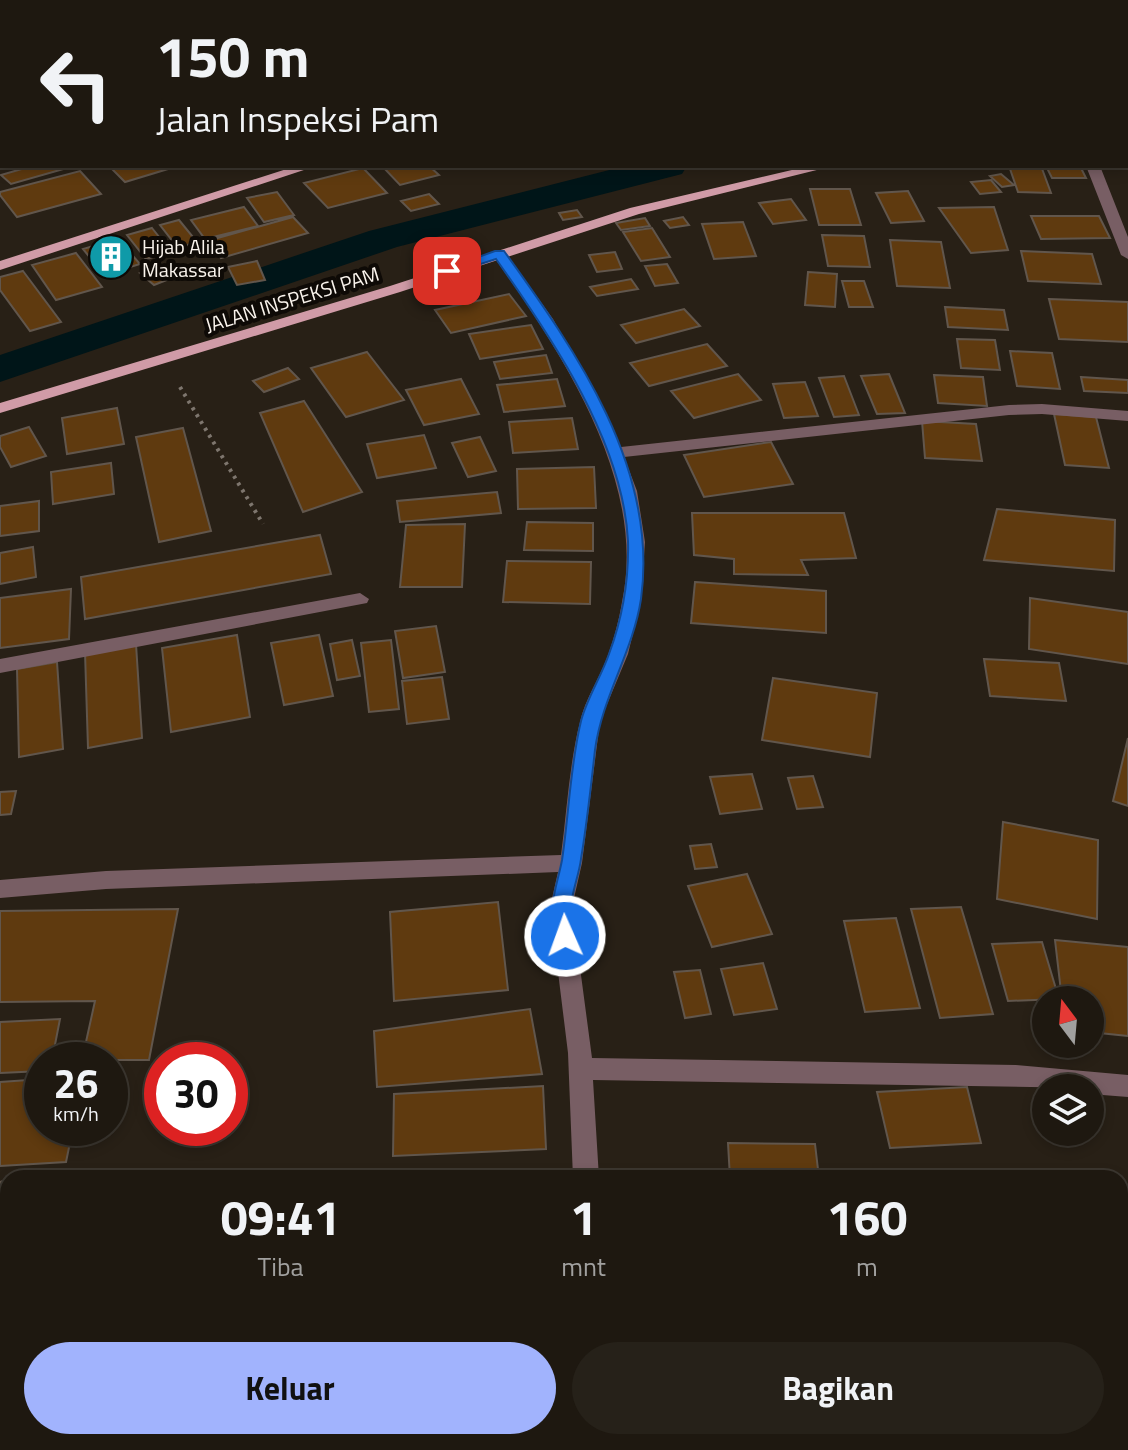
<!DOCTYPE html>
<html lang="id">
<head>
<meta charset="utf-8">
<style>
  :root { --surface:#1e1810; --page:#262119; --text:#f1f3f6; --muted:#a1a09f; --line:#3c3730; --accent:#a1b3fd }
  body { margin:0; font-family:"Titillium Web",sans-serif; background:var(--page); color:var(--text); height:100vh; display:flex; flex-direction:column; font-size:30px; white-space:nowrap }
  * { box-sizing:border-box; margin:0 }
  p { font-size:26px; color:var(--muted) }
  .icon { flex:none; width:44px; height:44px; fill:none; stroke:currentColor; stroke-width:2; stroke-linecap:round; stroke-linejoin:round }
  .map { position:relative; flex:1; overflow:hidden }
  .details { position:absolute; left:0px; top:1170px; width:1128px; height:280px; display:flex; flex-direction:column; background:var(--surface); border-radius:24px 24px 0 0; box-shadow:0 4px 12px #0003,0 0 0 2px var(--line) }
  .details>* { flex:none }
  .banner { position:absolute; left:0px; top:0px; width:1128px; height:168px; box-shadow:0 4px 12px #0003,0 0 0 2px var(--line); background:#1e1810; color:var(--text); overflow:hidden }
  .needle { width:52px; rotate:344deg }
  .buttons { position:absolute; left:1032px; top:986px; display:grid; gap:16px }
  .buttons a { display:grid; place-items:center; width:72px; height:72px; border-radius:50%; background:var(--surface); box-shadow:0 4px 12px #0003,0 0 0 2px var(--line); font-size:40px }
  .speed { position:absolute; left:24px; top:1042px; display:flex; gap:16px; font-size:40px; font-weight:700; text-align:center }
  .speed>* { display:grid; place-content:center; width:104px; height:104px; border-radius:50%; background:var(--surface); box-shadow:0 4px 12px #0003,0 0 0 2px var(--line); line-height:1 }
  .speed small { font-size:20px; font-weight:400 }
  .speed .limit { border:12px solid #d22; background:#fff; color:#111 }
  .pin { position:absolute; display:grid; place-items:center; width:68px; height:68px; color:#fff; margin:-34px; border-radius:16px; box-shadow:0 4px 12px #0006 }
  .me { position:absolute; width:88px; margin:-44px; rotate:358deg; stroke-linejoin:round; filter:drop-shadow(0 0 6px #0008) }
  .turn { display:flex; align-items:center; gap:28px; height:168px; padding:0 24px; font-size:36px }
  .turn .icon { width:104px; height:104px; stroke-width:2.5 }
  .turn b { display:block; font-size:56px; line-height:68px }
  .eta { display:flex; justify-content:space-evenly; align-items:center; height:136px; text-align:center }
  .eta b { font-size:48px; font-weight:700; line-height:56px }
  .cta { display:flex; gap:16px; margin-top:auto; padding:16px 24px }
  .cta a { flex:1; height:92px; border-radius:48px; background:var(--accent); color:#111; font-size:32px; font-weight:700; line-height:92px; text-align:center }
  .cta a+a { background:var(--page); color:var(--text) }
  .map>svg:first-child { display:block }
</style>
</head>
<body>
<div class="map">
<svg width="1128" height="1450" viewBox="0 0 1128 1450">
  <rect width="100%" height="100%" fill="#282016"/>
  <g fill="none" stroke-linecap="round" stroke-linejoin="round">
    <!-- canal -->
    <path fill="#001518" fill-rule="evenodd" d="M 1126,92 L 1128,92 L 1128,112 L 1126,112 Z
      M 625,166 L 687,166 L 682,174 L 397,247 L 0,382 L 0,355 L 369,231 Z"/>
  </g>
  <!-- building -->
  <path fill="#5f3a0f" stroke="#61564c" stroke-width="2" d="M 114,0 L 327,0 L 106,2 Z
    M 603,0 L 704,0 L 596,2 Z
    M 32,166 L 74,166 L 11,184 L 1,175 Z
    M 109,166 L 178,166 L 125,182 Z
    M 382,166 L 429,166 L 439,175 L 400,185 Z
    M 1009,166 L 1041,166 L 1051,193 L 1018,192 Z
    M 1046,166 L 1080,166 L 1086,178 L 1052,178 Z
    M 363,168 L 387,193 L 328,208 L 304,183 Z
    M 80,171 L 101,194 L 17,217 L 0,195 L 0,192 Z
    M 1001,174 L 1014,185 L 1002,187 L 990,176 Z
    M 991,180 L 1001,192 L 980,194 L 971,182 Z
    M 810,189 L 850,189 L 861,225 L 819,225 Z
    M 908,191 L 924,221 L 891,223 L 876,193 Z
    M 277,192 L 294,215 L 264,222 L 247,198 Z
    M 429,194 L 439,204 L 411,211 L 401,201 Z
    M 791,199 L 806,220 L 773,224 L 759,203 Z
    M 244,207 L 258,226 L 205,239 L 191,220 Z
    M 994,207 L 1008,250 L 971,253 L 939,208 Z
    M 577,210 L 582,217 L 563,220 L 559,213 Z
    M 1031,216 L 1099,216 L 1110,238 L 1041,239 Z
    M 293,217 L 308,233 L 221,258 L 207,241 Z
    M 683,217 L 689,225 L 670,228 L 664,221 Z
    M 645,218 L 650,226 L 621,230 L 616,223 Z
    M 179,220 L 197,242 L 178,248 L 160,225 Z
    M 743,222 L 756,256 L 714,259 L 702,224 Z
    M 152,228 L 171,252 L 146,259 L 127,235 Z
    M 652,228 L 670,257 L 641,261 L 623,232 Z
    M 822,235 L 864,236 L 870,267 L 828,266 Z
    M 118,239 L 140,264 L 104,275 L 83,249 Z
    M 890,240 L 941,242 L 950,288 L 897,286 Z
    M 1021,251 L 1092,254 L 1101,284 L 1028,281 Z
    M 615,252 L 622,269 L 597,272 L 589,255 Z
    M 76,253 L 102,287 L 56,300 L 32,265 Z
    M 257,261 L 265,280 L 237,285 L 228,267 Z
    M 163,264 L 177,276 L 154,285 L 140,273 Z
    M 667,264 L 678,283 L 655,286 L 645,266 Z
    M 23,271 L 61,322 L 30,331 L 0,290 L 0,277 Z
    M 808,272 L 837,274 L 835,307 L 805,305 Z
    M 631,279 L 638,289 L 597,296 L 590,287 Z
    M 842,281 L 864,281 L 873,307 L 849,307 Z
    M 509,294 L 526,316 L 451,333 L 435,310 Z
    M 1049,299 L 1128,302 L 1128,342 L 1059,339 Z
    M 945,307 L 1004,310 L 1008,330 L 948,327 Z
    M 684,309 L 700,326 L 636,343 L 621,325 Z
    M 531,325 L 543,349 L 480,359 L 469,334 Z
    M 957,339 L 995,340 L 1000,370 L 961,368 Z
    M 707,344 L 727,366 L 649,386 L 630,363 Z
    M 1010,351 L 1052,353 L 1060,389 L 1017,386 Z
    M 367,352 L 404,400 L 346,417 L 311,368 Z
    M 546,355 L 552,373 L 500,379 L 494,362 Z
    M 288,368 L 299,379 L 264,392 L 253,381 Z
    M 738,374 L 761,400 L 694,418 L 671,391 Z
    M 889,374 L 905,413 L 877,414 L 861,376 Z
    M 934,375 L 983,377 L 987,406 L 938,403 Z
    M 844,376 L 859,415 L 834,417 L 819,378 Z
    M 1081,377 L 1128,380 L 1128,393 L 1084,391 Z
    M 461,379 L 479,414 L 424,425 L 406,390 Z
    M 557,379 L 565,406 L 504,412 L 497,385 Z
    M 805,382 L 818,416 L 784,418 L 773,384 Z
    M 304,401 L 362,492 L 303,512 L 260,413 Z
    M 117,408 L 124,444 L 67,454 L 62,418 Z
    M 1054,414 L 1096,417 L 1109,468 L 1065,465 Z
    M 572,418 L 578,449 L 513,453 L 509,422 Z
    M 922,421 L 976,424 L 982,461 L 925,458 Z
    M 29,427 L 46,456 L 11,467 L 0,447 L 0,436 Z
    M 183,428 L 211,531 L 159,542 L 136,437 Z
    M 424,435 L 436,468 L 377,478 L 367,444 Z
    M 480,437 L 496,471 L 468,477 L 452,443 Z
    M 771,442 L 793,484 L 704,497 L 684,455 Z
    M 111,463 L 114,494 L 53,504 L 51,472 Z
    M 594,467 L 596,508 L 518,509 L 517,469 Z
    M 497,492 L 501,513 L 400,522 L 397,501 Z
    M 39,501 L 39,531 L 0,536 L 0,506 Z
    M 997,509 L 1115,520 L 1114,571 L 984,560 Z
    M 692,513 L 844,513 L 856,558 L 801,560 L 808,575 L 734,574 L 734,559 L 694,555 Z
    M 527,522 L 593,523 L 593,551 L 524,550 Z
    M 465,524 L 462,587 L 400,587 L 406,525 Z
    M 320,535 L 331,574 L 85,619 L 81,577 Z
    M 33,547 L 36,577 L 0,584 L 0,553 Z
    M 507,561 L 591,562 L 590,604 L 503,602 Z
    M 695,582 L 826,591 L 826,633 L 691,623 Z
    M 71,589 L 69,639 L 0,648 L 0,598 Z
    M 1030,598 L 1128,612 L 1128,664 L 1029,649 Z
    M 436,626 L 445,672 L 403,678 L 395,631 Z
    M 237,635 L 250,717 L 171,732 L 162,648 Z
    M 319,635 L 333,696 L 284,705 L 271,643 Z
    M 352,640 L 360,676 L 337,680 L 330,644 Z
    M 391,640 L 399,709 L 369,712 L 361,643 Z
    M 136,644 L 142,738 L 88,748 L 85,652 Z
    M 984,659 L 1059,663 L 1066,701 L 990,696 Z
    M 57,662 L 63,749 L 19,757 L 17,669 Z
    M 442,677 L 449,719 L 407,724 L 402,681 Z
    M 773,678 L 877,693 L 870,757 L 762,740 Z
    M 1128,738 L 1128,806 L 1113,801 Z
    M 752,774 L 762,809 L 720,814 L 710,777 Z
    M 813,776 L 823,807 L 797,809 L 788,778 Z
    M 16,791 L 11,814 L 0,815 L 0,792 Z
    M 1003,822 L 1098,840 L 1097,919 L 997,899 Z
    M 711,844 L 717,867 L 695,869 L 690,846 Z
    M 747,874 L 772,934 L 712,947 L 688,886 Z
    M 498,902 L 508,990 L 394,1001 L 390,912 Z
    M 961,907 L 993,1014 L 940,1018 L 911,909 Z
    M 178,909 L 149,1060 L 82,1060 L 95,1001 L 0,1002 L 0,911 Z
    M 896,918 L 920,1008 L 865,1012 L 844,921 Z
    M 1055,940 L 1128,947 L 1128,1036 L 1090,1032 L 1090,1000 L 1062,1000 Z
    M 1042,942 L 1059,999 L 1008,1001 L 992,944 Z
    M 763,963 L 777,1009 L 734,1015 L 721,969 Z
    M 700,970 L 711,1014 L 685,1018 L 674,972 Z
    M 530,1009 L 542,1074 L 377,1087 L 374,1031 Z
    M 60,1019 L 52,1060 L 42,1060 L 42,1071 L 0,1073 L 0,1022 Z
    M 42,1079 L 42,1128 L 73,1128 L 66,1162 L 0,1166 L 0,1082 Z
    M 543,1086 L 546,1149 L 393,1156 L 394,1094 Z
    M 967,1087 L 981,1143 L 890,1148 L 877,1092 Z
    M 728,1143 L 815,1144 L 819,1178 L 730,1178 Z
    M 127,1170 L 126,1178 L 10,1178 L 26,1171 Z
    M 8,1179 L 8,1264 L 0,1264 L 0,1182 Z
    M 3,1360 L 8,1360 L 8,1442 L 57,1442 L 56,1450 L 0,1450 L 0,1373 Z
    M 73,1442 L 161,1442 L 159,1450 L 72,1450 Z
    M 256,1442 L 342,1442 L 341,1450 L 255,1450 Z
    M 746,1442 L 867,1442 L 868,1450 L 747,1450 Z
    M 885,1442 L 977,1442 L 978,1450 L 925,1450 L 886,1446 Z"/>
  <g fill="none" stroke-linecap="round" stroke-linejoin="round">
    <!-- path -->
    <path stroke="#7e766e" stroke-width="4" stroke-dasharray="3 5" stroke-linecap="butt" d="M 180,387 L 263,524"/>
    <!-- lane -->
    <path fill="#785e64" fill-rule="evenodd" d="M 405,0 L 422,0 L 403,2 Z
      M 2,105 L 2,113 L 0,114 L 0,106 Z"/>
    <!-- street -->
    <path fill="#785e64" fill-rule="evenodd" d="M 412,0 L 426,0 L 428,2 L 414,2 Z
      M 1086,166 L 1100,166 L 1128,237 L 1128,259 L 1121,255 Z
      M 499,250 L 504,251 L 553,319 L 621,447 L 1009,405 L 1042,404 L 1128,411 L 1128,421 L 1042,414 L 1009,415 L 624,457 L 637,491 L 645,542 L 641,600 L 628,654 L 600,721 L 582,863 L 572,907 L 592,1058 L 1016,1065 L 1128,1075 L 1128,1097 L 1090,1094 L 1090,1088 L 593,1080 L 599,1178 L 573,1178 L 568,1053 L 550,907 L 558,872 L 106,889 L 0,898 L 0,880 L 106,871 L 561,855 C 567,811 569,765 580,722 C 585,699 600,678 608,655 C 614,639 619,620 622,602 C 648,480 559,349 492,254 Z
      M 360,593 L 369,599 L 367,603 L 0,673 L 0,659 Z
      M 581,1442 L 609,1442 L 609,1450 L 581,1450 Z"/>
    <!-- primary -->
    <path fill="#d09ba7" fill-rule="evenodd" d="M 818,0 L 834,0 L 816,2 Z
      M 1126,129 L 1128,129 L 1128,137 L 1126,137 Z
      M 296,166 L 316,166 L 0,270 L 0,261 Z
      M 809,166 L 833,166 L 639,214 L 400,292 L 0,413 L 0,403 L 390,286 L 630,208 Z"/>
  </g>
  <!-- route -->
  <path fill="#1a73e8" stroke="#114b97" stroke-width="2" d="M 495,251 L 504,251 C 576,351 659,469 641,599 C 633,652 602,697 595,750 C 591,786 587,823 581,859 C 579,875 572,891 571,907 C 570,919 578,931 572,942 L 565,945 L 558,942 C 544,915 557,887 562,860 C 569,814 570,766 581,721 C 587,698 601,677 609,654 C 622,619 629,579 628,541 C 623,442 552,338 496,259 L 447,275 L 440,271 Z"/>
  <!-- icons -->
  <defs>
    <g id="building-disc" transform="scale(2.3)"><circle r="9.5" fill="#0f9aa8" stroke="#0e0a06"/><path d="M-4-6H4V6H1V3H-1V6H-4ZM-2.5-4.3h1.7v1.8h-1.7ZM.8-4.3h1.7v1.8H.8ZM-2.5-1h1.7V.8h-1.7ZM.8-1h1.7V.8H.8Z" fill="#fff"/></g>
  </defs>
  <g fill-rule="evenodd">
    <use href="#building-disc" x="111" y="257"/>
  </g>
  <g text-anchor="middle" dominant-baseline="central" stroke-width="8" stroke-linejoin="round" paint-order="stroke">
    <!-- far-poi labels -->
    <g font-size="20" fill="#faf4ed" stroke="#0e0a06" text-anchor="start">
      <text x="142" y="246">Hijab Alila<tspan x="142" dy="23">Makassar</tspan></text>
    </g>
    <!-- far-street labels -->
    <g font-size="20" fill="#faf4ed" stroke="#0e0a06">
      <text transform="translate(292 299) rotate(-17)">JALAN INSPEKSI PAM</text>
    </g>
  </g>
</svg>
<div class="buttons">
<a><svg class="needle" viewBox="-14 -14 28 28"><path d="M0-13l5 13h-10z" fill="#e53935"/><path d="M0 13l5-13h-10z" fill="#a1a09f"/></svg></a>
<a><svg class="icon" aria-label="layers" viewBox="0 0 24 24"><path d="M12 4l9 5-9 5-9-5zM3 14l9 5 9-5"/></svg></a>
</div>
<div class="speed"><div>26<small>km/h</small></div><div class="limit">30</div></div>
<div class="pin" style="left:447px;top:271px;background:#d93025"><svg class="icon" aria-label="arrive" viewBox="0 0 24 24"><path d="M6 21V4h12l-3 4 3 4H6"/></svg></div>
<svg class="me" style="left:565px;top:936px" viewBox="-20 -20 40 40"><circle r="17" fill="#1a73e8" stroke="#fff" stroke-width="3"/><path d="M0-11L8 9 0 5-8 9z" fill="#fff"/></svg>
<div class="banner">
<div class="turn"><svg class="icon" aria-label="left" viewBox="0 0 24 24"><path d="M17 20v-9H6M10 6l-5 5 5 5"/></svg><div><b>150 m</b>Jalan Inspeksi Pam</div></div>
</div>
<section class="details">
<div class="eta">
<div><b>09:41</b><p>Tiba</p></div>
<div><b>1</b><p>mnt</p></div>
<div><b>160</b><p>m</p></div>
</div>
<div class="cta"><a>Keluar</a><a>Bagikan</a></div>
</section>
</div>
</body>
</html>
